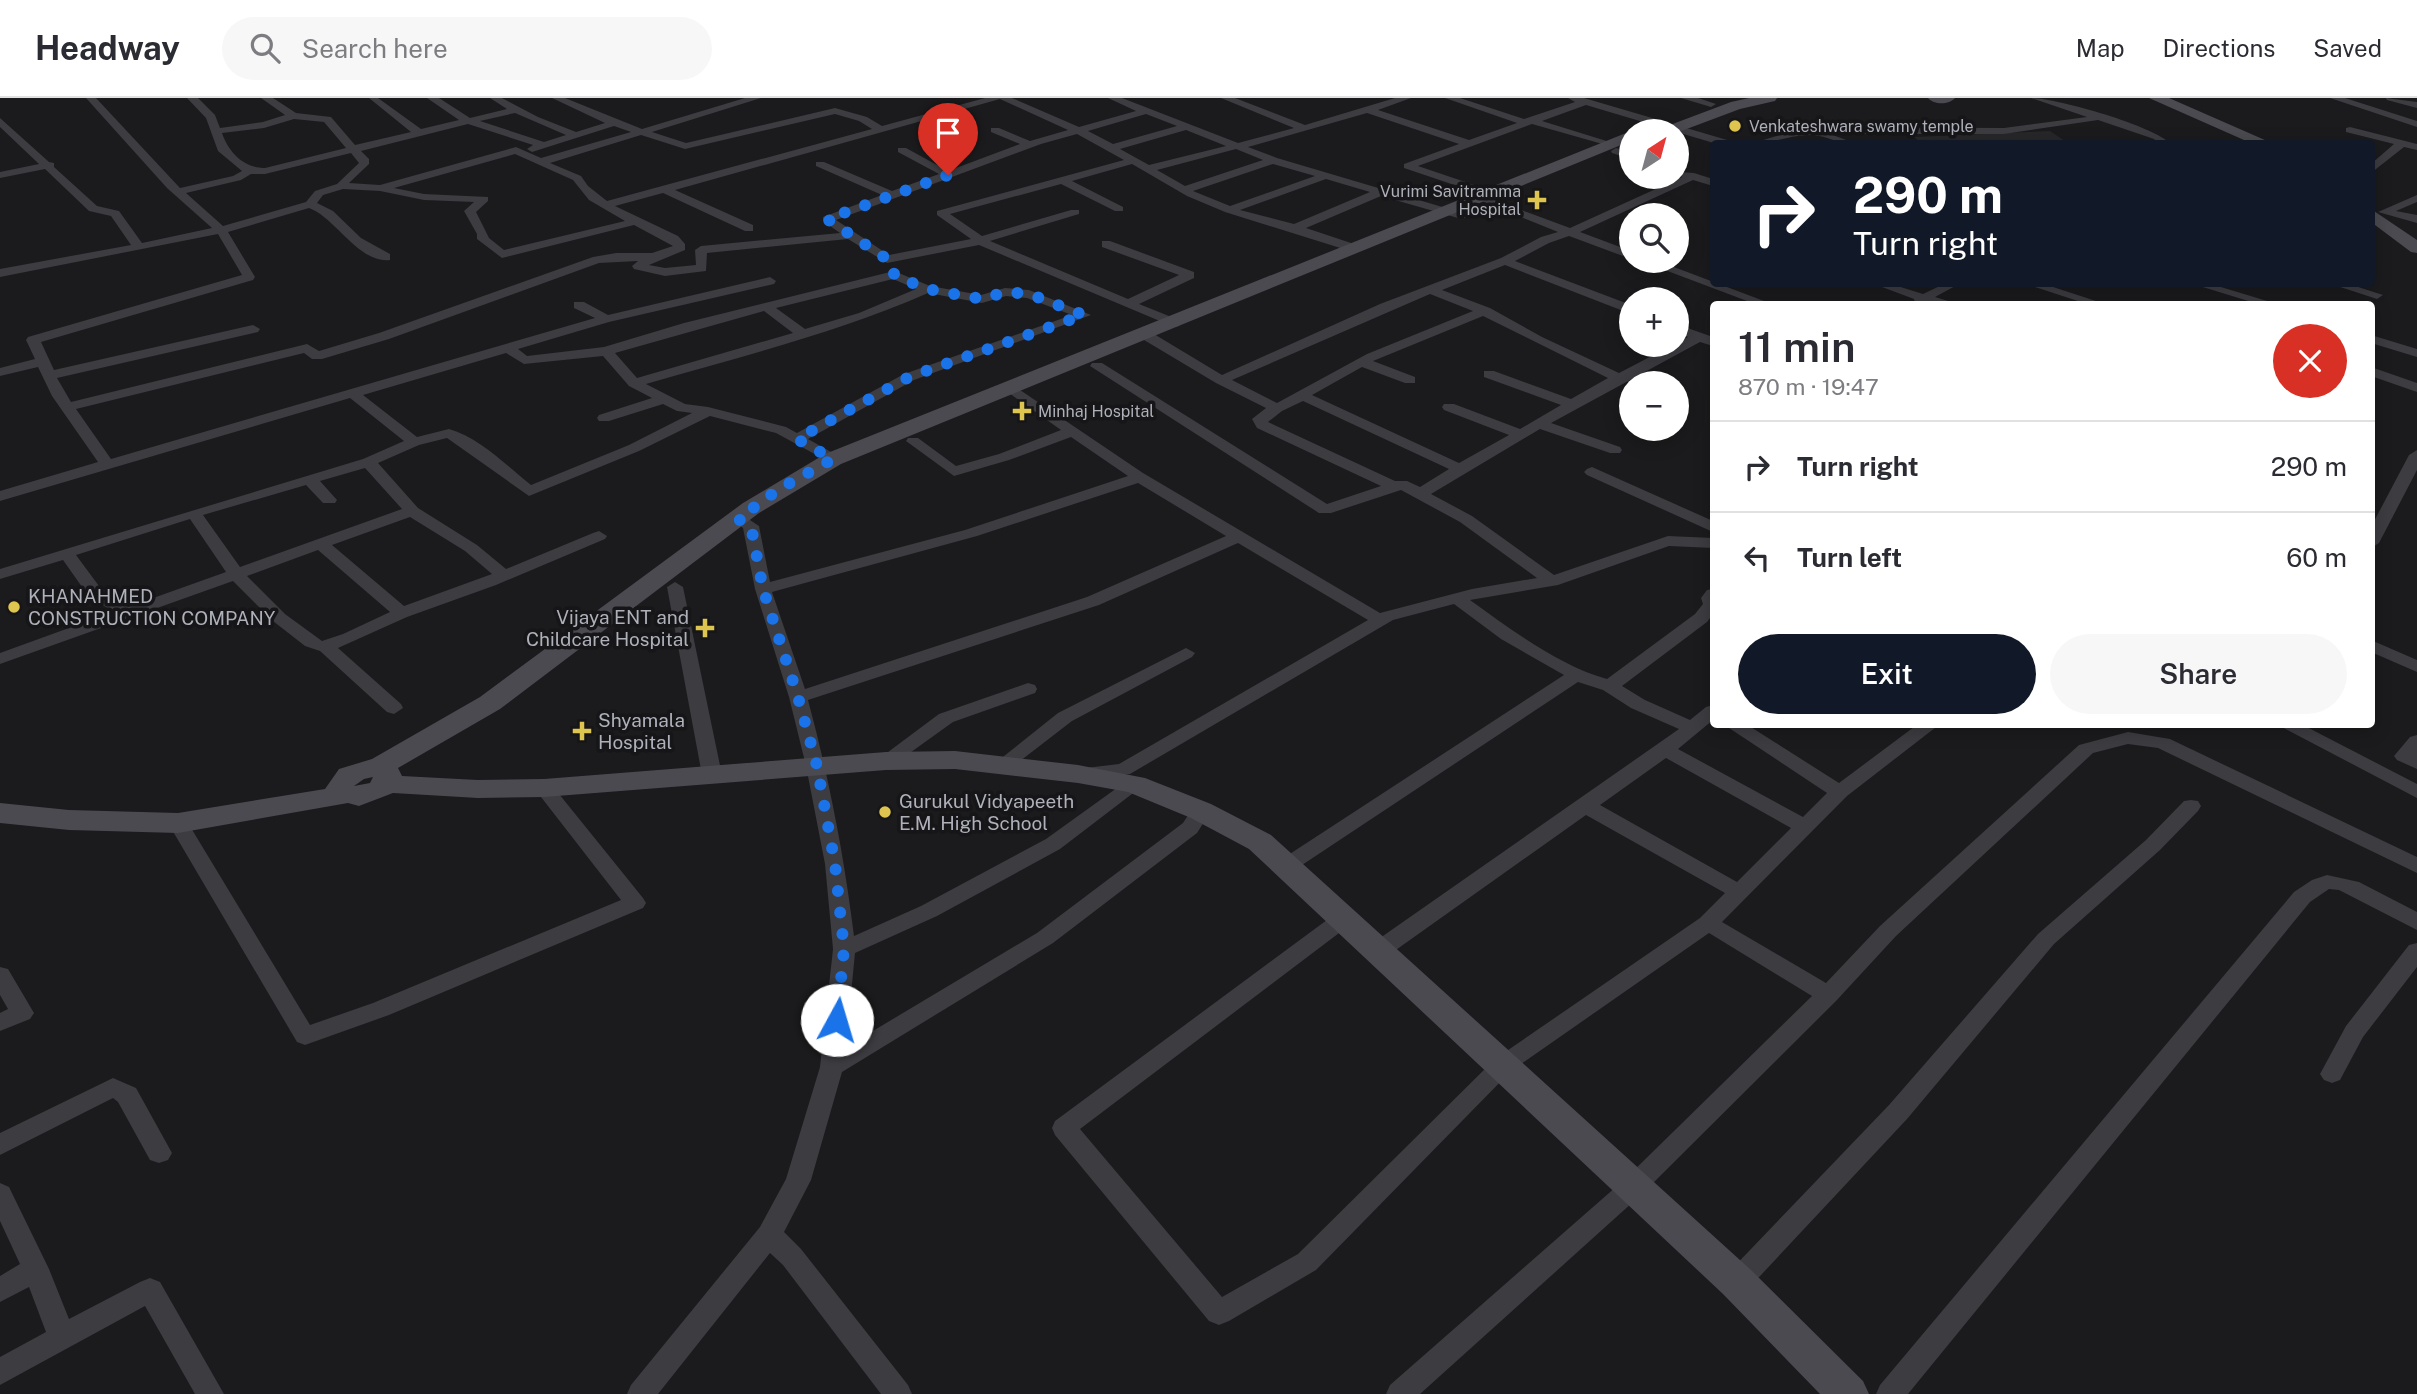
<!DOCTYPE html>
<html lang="en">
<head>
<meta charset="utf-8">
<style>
  :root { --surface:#fff; --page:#f7f7f7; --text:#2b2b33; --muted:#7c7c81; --line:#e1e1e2; --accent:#111827 }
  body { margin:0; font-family:"Public Sans",sans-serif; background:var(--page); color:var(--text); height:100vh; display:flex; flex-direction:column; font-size:26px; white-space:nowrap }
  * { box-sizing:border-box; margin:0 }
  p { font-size:23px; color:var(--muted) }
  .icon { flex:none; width:38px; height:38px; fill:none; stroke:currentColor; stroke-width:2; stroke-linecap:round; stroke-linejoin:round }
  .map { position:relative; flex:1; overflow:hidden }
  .panel { position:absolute; left:1710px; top:203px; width:665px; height:427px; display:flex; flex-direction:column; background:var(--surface); border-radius:7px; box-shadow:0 4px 18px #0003 }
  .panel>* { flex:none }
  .banner { position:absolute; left:1710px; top:42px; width:665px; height:147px; border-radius:7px; box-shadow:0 4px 18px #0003; background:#111827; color:#fff; overflow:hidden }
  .needle { width:46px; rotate:36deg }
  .buttons { position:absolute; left:1619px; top:21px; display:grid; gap:14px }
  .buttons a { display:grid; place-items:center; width:70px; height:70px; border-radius:50%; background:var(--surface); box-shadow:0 4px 18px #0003; font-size:35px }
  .pin { position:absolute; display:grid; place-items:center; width:60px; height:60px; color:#fff; margin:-72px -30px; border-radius:50% 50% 50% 0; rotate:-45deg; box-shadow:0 0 7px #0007 }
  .pin .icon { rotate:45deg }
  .me { position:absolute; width:77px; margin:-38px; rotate:6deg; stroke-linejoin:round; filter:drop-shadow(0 0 5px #0008) }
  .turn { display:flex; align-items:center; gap:24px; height:147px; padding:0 28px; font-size:32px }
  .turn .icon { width:91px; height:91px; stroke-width:2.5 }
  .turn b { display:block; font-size:49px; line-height:60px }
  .round { display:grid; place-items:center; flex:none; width:74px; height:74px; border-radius:37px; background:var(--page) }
  .overview { display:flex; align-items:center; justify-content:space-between; height:119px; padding:0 28px }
  h1 { font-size:42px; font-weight:600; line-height:52px }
  .action { display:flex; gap:14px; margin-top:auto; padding:14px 28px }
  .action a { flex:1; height:80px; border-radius:42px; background:var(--accent); color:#fff; font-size:28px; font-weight:600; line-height:80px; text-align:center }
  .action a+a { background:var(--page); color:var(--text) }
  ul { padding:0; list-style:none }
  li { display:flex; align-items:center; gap:21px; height:91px; padding:0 28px; border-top:2px solid var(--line) }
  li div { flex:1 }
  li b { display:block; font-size:26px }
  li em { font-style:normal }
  header { display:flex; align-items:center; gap:42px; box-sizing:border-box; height:98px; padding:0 35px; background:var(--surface); border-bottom:2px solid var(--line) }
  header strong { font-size:33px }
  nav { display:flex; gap:38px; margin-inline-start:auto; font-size:24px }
  .search { width:490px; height:63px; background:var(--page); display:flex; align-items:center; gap:18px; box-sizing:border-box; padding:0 24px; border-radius:38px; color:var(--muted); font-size:26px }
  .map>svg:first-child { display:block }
</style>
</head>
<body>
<header>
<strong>Headway</strong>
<div class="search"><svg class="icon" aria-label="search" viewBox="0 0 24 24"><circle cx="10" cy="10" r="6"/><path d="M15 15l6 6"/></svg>Search here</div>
<nav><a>Map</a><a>Directions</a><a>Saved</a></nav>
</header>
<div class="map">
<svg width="2417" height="1296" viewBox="0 0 2417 1296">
  <rect width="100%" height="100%" fill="#1b1a1c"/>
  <!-- built -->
  <path fill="#272629" d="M 2050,33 L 2068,45 L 1922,46 L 1914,39 Z"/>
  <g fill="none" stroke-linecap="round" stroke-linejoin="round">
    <!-- street -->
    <path fill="#3c3c41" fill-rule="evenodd" d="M 86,0 L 96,0 L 180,90 L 233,78 L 242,73 L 218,53 L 206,20 L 187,0 L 198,0 L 215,17 L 220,30 L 263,24 L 285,17 L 261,0 L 273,0 L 296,15 L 331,19 L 355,47 L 411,34 L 369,0 L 378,0 L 421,31 L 459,22 L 427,0 L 439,0 L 470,20 L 507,11 L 490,0 L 502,0 L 538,19 L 576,34 L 605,25 L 552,0 L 565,0 L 642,31 L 745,0 L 761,0 L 652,34 L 686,45 L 835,10 L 867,19 L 882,28 L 985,0 L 1012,0 L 1079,29 L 1136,13 L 1108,0 L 1122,0 L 1238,45 L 1294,30 L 1221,0 L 1235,0 L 1305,27 L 1395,0 L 1411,0 L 1378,12 L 1469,42 L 1517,25 L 1445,0 L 1460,0 L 1524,21 L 1575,4 L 1568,0 L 1584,0 L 1734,44 L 1735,46 L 1717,46 L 1586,7 L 1542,23 L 1613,45 L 1613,49 L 1532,26 L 1418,68 L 1492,93 L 1492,97 L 1484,98 L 1570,130 L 1682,79 L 1678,76 L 1680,74 L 1694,75 L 1713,81 L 1713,88 L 1693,82 L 1580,134 L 1631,153 L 1631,161 L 1569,138 L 1549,145 L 1515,163 L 1631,207 L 1631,216 L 1505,167 L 1442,192 L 1490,210 L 1542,239 L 1619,275 L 1688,239 L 1676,235 L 1676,226 L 1713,239 L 1713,248 L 1700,244 L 1551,325 L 1620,349 L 1622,352 L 1620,355 L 1610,355 L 1540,331 L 1431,396 L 1472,418 L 1554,477 L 1668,438 L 1713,440 L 1713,450 L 1669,448 L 1558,487 L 1470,502 C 1510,531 1560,568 1607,581 L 1695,516 L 1703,506 L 1701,500 L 1707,492 L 1713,491 L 1713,516 L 1707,524 L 1622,588 L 1645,602 L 1690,622 L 1706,609 L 1713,607 L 1713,622 L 1678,651 L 1803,719 L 1827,695 L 1723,626 L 1746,626 L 1839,685 L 1918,626 L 1940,626 L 1847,698 L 1722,824 L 1826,885 L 1880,828 L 2079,647 L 2128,634 L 2170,641 L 2417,759 L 2417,775 L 2158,650 L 2128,646 L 2093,655 L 1896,838 L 1836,903 L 1643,1095 L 1420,1296 L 1386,1296 L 1390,1287 L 1625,1081 L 1812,898 L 1709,835 L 1511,973 L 1316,1172 L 1229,1223 L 1219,1227 L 1209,1223 L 1055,1037 L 1052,1030 L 1055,1023 L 1335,816 L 1343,813 L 1351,816 L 1354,821 L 1351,826 L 1080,1031 L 1222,1199 L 1298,1156 L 1495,961 L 1700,820 L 1725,795 L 1586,717 L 1386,859 L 1378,861 L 1370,859 L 1367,853 L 1370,847 L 1679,631 L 1631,610 L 1603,592 L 1578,584 L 1293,773 L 1279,773 L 1276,768 L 1279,763 L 1564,577 L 1501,541 L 1454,506 L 1393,522 L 1130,676 L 1084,681 L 1077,679 L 1074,675 L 1077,671 L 1119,666 L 1368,522 L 1238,445 L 1099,507 L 808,602 C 829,680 844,757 854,838 L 921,808 L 1046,741 L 1128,682 L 1142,682 L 1145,686 L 1060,751 L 937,818 L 855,855 L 846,949 L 1037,835 L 1183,725 L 1194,708 L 1208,708 L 1211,713 L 1197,735 L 1053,845 L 842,974 L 811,1082 L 784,1134 L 801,1151 L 908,1287 L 912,1296 L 881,1296 L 783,1167 L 770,1155 L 658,1296 L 627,1296 L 631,1287 L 760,1129 L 786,1081 L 820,969 L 833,851 L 825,766 L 806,668 L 789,599 L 755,491 L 743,430 L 730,421 L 732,418 L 744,418 L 759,428 L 770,484 L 965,432 L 1128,378 L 1071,339 L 1009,362 L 954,378 L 906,343 L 908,340 L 918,340 L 956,368 L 999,356 L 1061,332 L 1006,293 L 1006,287 L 1011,286 L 1143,375 L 1380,515 L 1472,491 L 1537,480 L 1460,424 L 1401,392 L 1331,415 L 1319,415 L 1090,268 L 1092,265 L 1102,265 L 1327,406 L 1381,388 L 1257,330 L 1252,321 L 1266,310 L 1216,285 L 1139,239 L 1139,233 L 1149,233 L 1222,277 L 1380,206 L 1501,160 L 1541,139 L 1558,134 L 1472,99 L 1481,96 L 1404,70 L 1404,66 L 1459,46 L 1367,15 L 1248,49 L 1277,60 L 1466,116 L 1466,120 L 1458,120 L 1381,98 L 1306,130 L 1357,147 L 1357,153 L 1353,154 L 1225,114 L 1187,98 L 1132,66 L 1072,83 L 1123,109 L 1123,113 L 1115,113 L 1061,86 L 950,116 L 982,138 L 1071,112 L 1079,112 L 1079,116 L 990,143 L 1128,201 L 1179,177 L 1102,149 L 1102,143 L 1110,143 L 1194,174 L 1194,180 L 1139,206 L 1179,222 L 1179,228 L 1174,229 L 979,147 L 887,165 L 848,141 L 707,155 L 706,173 L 665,178 L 634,171 L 632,168 L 638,163 L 599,165 L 389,241 L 322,261 L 312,261 L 304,255 L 76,311 L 111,361 L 595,220 L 574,210 L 574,204 L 584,204 L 608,217 L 770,179 L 776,183 L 774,186 L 609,224 L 518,251 L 527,258 L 604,249 L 684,225 L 894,173 L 930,188 L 981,197 L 1005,190 L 1029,192 L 1091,217 L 914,282 L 808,341 L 838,358 L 841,361 L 833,366 L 776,335 L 710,318 L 639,353 L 529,398 L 447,340 L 419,347 L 378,365 L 418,410 L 477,447 L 506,471 L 593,435 L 599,433 L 607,438 L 605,441 L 496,487 L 407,519 L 338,550 L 401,606 L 403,610 L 394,616 L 387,614 L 320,553 L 305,548 L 273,523 L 233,483 L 0,566 L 0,555 L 113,514 L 87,496 L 63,462 L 0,481 L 0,471 L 363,361 L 404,343 L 350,300 L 0,403 L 0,393 L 98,364 L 52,298 L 38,269 L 0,278 L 0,270 L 35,261 L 26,242 L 28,239 L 242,177 L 218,136 L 0,179 L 0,171 L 131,147 L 111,118 L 89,113 L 45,71 L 0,80 L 0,74 L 39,66 L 0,29 L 0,20 L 49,64 L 54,65 L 54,69 L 97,108 L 119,113 L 142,145 L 212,130 L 167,90 ZM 1000,1 L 1068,32 L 1030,43 L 999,30 L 991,30 L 991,34 L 1020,46 L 948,73 L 906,50 L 898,50 L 898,54 L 939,76 L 892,93 L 824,64 L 816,64 L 816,68 L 882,97 L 823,119 L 823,123 L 840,135 L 701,148 L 695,152 L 696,167 L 665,170 L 649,167 L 685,152 L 685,146 L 678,138 L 615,108 L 663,95 L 745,133 L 753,133 L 753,127 L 675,92 ZM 515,15 L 566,37 L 544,44 L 480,23 ZM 835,16 L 859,23 L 872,31 L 607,103 L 588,88 L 581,78 L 550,65 L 641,37 L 685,51 ZM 1146,16 L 1177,28 L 1113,46 L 1088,33 ZM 294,21 L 324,24 L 346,50 L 265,70 C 244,70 229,55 222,35 L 264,30 ZM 468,26 L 533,47 L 527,51 L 532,54 L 614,28 L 631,34 L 541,60 L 516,49 L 380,87 L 349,85 L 369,66 L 369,61 L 361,53 ZM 1186,32 L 1226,48 L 1149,67 L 1120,51 ZM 1077,36 L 1124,62 L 937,113 L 937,117 L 971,141 L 889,157 L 836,122 L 1041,46 ZM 1236,51 L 1263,62 L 1185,88 L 1157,72 ZM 351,55 L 359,65 L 337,86 L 315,93 L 306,104 L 223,128 L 186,95 L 241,82 L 251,76 L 265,76 ZM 515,56 L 573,82 L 589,102 L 625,123 L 504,152 L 489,140 L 476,114 L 488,103 L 488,99 L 424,96 L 394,90 ZM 1273,66 L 1315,78 L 1230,108 L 1193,93 ZM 1326,81 L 1370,94 L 1294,126 L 1240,112 ZM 343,91 L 380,93 L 424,102 L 474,104 L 464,113 L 477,136 L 477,141 L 502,160 L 634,127 L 673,148 L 652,155 L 616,155 L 593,159 L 379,235 L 319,253 L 307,246 L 71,304 L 57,280 L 258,234 L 260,231 L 253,227 L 54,272 L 41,244 L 253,182 L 255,179 L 228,134 L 309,110 C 336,120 359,166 390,162 L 390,156 L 361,140 L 333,113 L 317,105 L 323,97 ZM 893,181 L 916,191 L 859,215 L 805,231 L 776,210 ZM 928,195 L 982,205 L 1006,198 L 1027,200 L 1072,217 L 904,276 L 797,335 L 786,329 L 708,309 L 685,306 L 646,286 C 742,258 837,235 928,195 ZM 1430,196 L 1473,213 L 1367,256 L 1277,305 L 1232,282 ZM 764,213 L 793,235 L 637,280 L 615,255 ZM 1483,218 L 1608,280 L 1571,301 L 1494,273 L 1484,273 L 1484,279 L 1561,307 L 1520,331 L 1454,306 L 1444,306 L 1442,309 L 1444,312 L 1509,337 L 1459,365 L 1312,297 L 1362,269 L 1405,285 L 1415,285 L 1415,279 L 1373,263 ZM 506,255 L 524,266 L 603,258 L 629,288 L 652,300 L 599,317 L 597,320 L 599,323 L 609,323 L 663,306 L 677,313 L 692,315 L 629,347 L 531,387 C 507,368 479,339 449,331 L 417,339 L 363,297 ZM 1303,303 L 1449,371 L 1420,389 L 1407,383 L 1395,383 L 1268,324 L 1282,313 ZM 365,370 L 402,411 L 240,469 L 203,417 L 306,387 L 323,405 L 335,405 L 337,402 L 320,383 ZM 1138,385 L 1226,438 L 1087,499 L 805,591 L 772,494 L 977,438 ZM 410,419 L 465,453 L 492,476 L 404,508 L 332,447 ZM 190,421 L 226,474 L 128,509 L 99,488 L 76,457 ZM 318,452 L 390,514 L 343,536 L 322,543 L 285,516 L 247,478 ZM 1666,660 L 1791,730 L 1737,784 L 1600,707 Z
      M 1681,0 L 1698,0 L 1716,6 L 1711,9 Z
      M 2031,0 C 2057,0 2154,28 2171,46 L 2159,46 L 2154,41 L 2098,22 L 2004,36 L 1830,36 L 1857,46 C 1838,46 1827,38 1813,37 C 1792,36 1771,46 1750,46 L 1783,36 L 1837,29 L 2004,30 L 2087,19 Z
      M 2330,0 L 2345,0 L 2417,23 L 2417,29 Z
      M 2386,0 L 2417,4 L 2417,10 L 2387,2 Z
      M 2350,29 L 2417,46 L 2417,52 L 2404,49 L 2371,75 L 2371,66 L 2394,46 L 2346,34 L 2346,30 Z
      M 1616,50 L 1631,54 L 1631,61 L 1612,55 L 1611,53 Z
      M 2417,97 L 2417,104 L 2396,113 L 2417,117 L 2417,125 L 2378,114 Z
      M 1641,163 L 1658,163 L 1772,206 L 1755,206 Z
      M 1874,186 L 1891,186 L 1923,196 L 1944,186 L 1959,186 L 1935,199 L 1948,203 L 1949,206 L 1915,205 L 1914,201 Z
      M 2026,186 L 2044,186 L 2105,206 L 2087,206 Z
      M 2193,186 L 2211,186 L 2277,206 L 2258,206 Z
      M 2331,186 L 2349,186 L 2383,197 L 2377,201 Z
      M 2371,237 L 2417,251 L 2417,259 L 2371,245 Z
      M 2371,269 L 2417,285 L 2417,294 L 2371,278 Z
      M 2417,352 L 2417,372 L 2379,445 L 2371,450 L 2371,429 L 2409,357 Z
      M 1592,369 L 1713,423 L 1713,434 L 1587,377 L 1584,374 L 1587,371 Z
      M 675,484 L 683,489 L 722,677 L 719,681 L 705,681 L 702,677 L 667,489 Z
      M 2371,542 L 2417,562 L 2417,574 L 2371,554 Z
      M 1186,550 L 1195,555 L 1192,559 L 1072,623 L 1011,670 L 997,670 L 994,666 L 1058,615 Z
      M 1028,585 L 1035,587 L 1037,591 L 1035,595 L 953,624 L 893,667 L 879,667 L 876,663 L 939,616 Z
      M 2276,626 L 2301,626 L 2417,686 L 2417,700 Z
      M 2417,637 L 2417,671 L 2397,662 L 2394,658 L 2410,639 Z
      M 544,684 L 551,686 L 643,800 L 646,805 L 643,810 L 389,917 L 305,947 L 297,944 L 168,725 L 171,720 L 185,720 L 310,927 L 373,905 L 621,802 L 534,690 L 537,686 Z
      M 2191,702 L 2198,703 L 2201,708 L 2198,713 L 2160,752 L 2054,846 L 1907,1021 L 1747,1192 L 1737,1196 L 1727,1192 L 1724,1184 L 1727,1176 L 1889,1007 L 2038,836 L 2146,742 L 2184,703 Z
      M 2327,777 L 2359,784 L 2417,814 L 2417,832 L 2339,792 L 2329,791 L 2310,804 L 1908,1296 L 1876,1296 L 1880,1287 L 2294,794 L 2312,782 Z
      M 2417,845 L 2417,869 L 2363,939 L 2340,982 L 2332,985 L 2324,982 L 2320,976 L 2346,928 L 2409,847 Z
      M 0,869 L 8,871 L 34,915 L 30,921 L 0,933 L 0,915 L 8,911 L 0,897 Z
      M 113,980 L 136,990 L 172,1055 L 168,1062 L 159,1065 L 150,1062 L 118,1004 L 113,1000 L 0,1057 L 0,1035 Z
      M 0,1085 L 9,1089 L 49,1171 L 69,1221 L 140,1184 L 150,1180 L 160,1184 L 224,1296 L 195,1296 L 145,1208 L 0,1287 L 0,1259 L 46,1234 L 29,1189 L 0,1204 L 0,1178 L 20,1166 L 0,1123 Z"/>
    <!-- secondary -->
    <path fill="#4a4a50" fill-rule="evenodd" d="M 1749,0 L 1777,0 L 1775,3 L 1740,11 L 1676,35 L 1659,33 L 1662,30 L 1731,4 Z
      M 1928,0 L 1955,0 C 1949,7 1934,7 1928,0 Z
      M 2149,0 L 2169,0 L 2274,46 L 2253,46 Z
      M 1631,33 L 1631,43 L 841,366 L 759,415 L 500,611 L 398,670 L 402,678 L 478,682 L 544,681 L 886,654 L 955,653 L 1078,667 L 1145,680 L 1211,706 L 1271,737 L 1751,1172 L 1863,1283 L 1869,1296 L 1820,1296 L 1723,1196 L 1249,751 L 1191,720 L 1128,694 L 1078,685 L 955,671 L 886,672 L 544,699 L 478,700 L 393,695 L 359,708 L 348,705 L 178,735 L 69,732 L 0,725 L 0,705 L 69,712 L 178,715 L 325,691 L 339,671 L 372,661 L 480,599 L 743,405 L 825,356 ZM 373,679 L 370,685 L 354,688 L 364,681 Z
      M 2371,111 L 2417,142 L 2417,155 L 2411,154 L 2371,124 Z"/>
  </g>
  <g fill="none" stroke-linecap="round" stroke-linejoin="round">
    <!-- route -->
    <path stroke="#1a73e8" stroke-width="12" stroke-dasharray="0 21.6" d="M 837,922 L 844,851 L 835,766 L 817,668 L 798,599 L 763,491 L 751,428 L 738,421 L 779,391 L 833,361 L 797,341 L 909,279 L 1084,217 L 1029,196 L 1005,194 L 982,201 L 927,191 L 894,177 L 894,170 L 887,161 L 827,121 L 948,77"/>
  </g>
  <!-- markers -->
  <g fill="#dec550" stroke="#161517" stroke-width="2.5">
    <circle cx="1735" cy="28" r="7"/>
    <path d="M1533.5 91.5h7v7h7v7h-7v7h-7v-7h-7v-7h7z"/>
    <path d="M1018.5 302.5h7v7h7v7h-7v7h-7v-7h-7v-7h7z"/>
    <circle cx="14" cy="509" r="7"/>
    <path d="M701.5 519.5h7v7h7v7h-7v7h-7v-7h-7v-7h7z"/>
    <path d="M578.5 622.5h7v7h7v7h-7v7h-7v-7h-7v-7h7z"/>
    <circle cx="885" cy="714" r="7"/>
  </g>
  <g text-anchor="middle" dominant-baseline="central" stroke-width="7" stroke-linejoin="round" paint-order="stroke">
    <!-- far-poi labels -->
    <g font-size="16" fill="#aeb0ba" stroke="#161517" text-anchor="start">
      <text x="1749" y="28">Venkateshwara swamy temple</text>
      <text x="1521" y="93" text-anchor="end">Vurimi Savitramma<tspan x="1521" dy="18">Hospital</tspan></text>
      <text x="1038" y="313">Minhaj Hospital</text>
    </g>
    <!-- poi labels -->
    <g font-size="19" fill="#aeb0ba" stroke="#161517" text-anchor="start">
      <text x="28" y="498">KHANAHMED<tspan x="28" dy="22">CONSTRUCTION COMPANY</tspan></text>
      <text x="689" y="519" text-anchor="end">Vijaya ENT and<tspan x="689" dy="22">Childcare Hospital</tspan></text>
      <text x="598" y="622">Shyamala<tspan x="598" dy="22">Hospital</tspan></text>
      <text x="899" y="703">Gurukul Vidyapeeth<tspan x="899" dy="22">E.M. High School</tspan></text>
    </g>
  </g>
</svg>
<div class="buttons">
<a><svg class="needle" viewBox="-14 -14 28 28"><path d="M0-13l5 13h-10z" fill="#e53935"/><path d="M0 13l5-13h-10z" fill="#7c7c81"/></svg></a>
<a><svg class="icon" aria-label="search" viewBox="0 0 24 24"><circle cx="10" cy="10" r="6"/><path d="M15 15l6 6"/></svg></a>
<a>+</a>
<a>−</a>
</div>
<div class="pin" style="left:948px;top:77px;background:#d93025"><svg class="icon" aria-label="arrive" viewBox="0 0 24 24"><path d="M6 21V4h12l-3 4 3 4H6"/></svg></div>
<svg class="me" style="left:837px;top:922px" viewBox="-20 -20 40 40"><circle r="19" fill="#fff"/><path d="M0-13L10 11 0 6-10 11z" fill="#1a73e8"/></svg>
<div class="banner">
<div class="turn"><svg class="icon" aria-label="right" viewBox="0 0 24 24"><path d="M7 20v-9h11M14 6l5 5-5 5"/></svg><div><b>290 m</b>Turn right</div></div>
</div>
<section class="panel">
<div class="overview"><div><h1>11 min</h1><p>870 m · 19:47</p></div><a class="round" style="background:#d93025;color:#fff"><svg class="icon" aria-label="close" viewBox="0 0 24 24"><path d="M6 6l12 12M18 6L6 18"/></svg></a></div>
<ul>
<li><svg class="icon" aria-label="right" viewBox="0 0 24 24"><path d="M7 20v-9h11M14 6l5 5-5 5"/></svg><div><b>Turn right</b></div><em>290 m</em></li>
<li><svg class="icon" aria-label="left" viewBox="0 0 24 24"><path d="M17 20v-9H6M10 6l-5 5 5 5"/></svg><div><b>Turn left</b></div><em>60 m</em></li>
</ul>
<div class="action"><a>Exit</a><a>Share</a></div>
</section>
</div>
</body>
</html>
